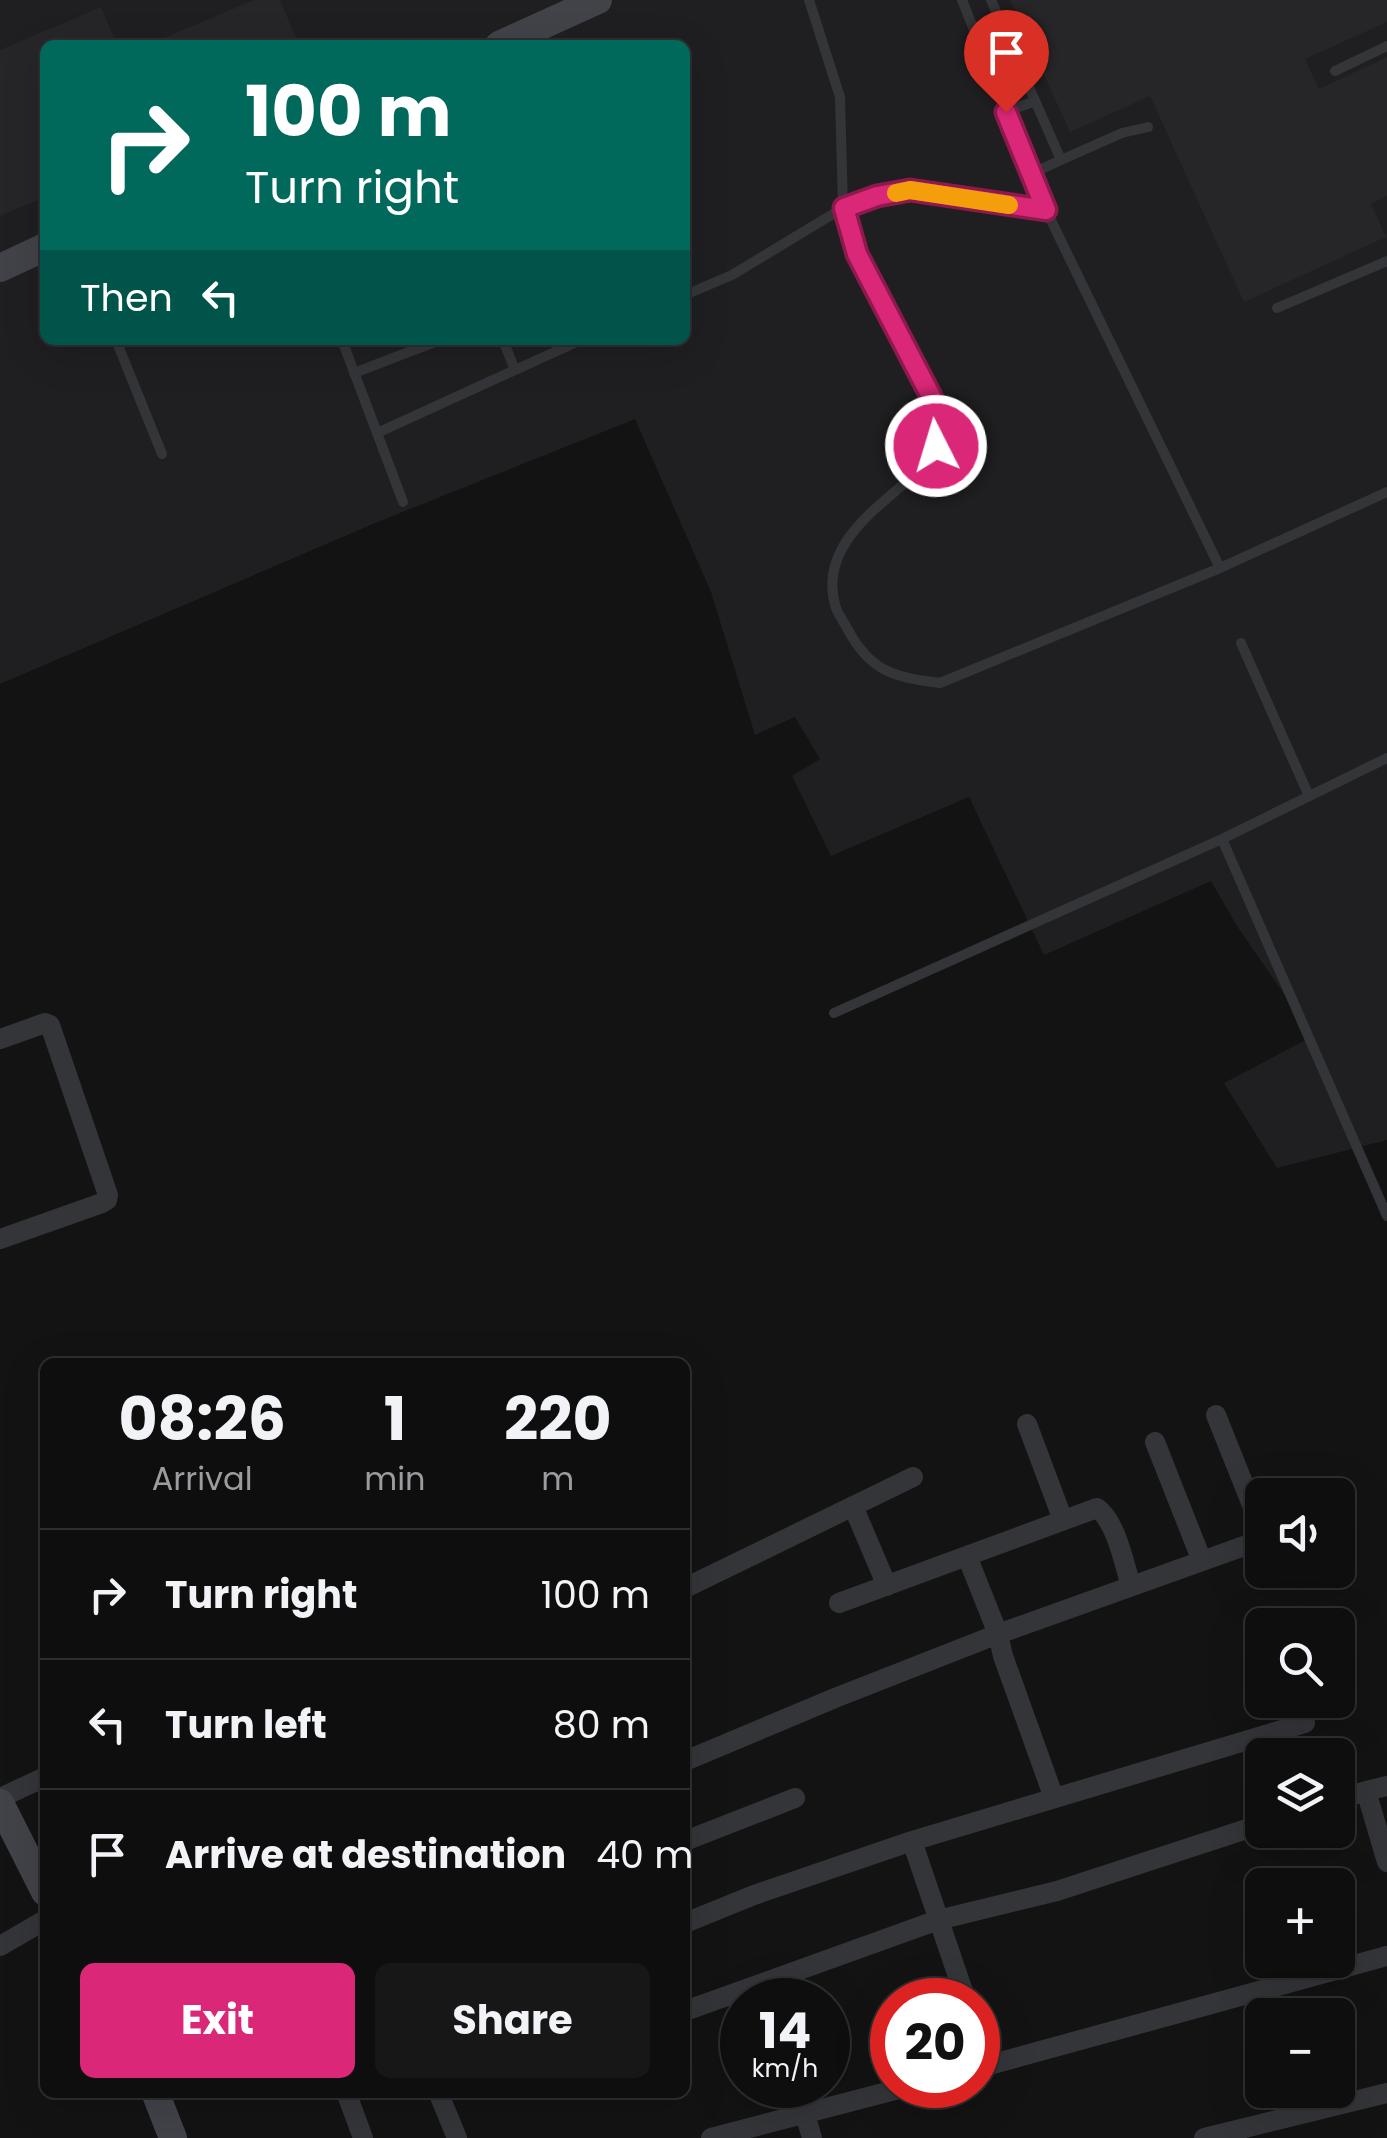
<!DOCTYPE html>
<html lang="en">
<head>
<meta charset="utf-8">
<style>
  :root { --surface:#0e0e0f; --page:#171718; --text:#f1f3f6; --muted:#9b9c9e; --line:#2e2e2f; --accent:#db2777 }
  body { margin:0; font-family:Poppins,sans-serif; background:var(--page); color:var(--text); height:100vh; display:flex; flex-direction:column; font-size:38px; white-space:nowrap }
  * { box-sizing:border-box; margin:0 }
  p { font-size:32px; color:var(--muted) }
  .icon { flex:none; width:55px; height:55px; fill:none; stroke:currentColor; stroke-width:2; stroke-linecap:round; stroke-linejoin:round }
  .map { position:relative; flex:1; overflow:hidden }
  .panel { position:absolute; left:40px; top:1358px; width:650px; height:740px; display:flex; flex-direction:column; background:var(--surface); border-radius:15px; box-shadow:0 10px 40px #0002,0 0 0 2px var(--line) }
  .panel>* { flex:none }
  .top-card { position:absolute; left:40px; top:40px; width:650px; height:305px; border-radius:15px; box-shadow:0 10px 40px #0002,0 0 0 2px var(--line); background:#00695c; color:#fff; overflow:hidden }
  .fabs { position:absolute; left:1245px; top:1478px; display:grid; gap:20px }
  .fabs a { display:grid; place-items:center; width:110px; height:110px; border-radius:15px; background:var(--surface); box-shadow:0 10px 40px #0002,0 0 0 2px var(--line); font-size:50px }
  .speed { position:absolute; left:720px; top:1978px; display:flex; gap:20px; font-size:50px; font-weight:700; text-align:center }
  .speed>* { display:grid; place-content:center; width:130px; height:130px; border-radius:50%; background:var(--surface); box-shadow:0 10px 40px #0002,0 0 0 2px var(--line); line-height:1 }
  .speed small { font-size:25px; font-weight:400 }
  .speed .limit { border:15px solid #d22; background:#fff; color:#111 }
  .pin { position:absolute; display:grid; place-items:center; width:85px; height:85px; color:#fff; margin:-102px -42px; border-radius:50% 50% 50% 0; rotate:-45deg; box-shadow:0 0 10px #0007 }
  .pin .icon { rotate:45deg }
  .me { position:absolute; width:110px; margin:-55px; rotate:355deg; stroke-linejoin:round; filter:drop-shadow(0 0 8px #0008) }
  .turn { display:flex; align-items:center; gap:35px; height:210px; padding:0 40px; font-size:45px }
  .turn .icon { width:130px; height:130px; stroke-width:2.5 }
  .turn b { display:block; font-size:70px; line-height:85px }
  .then { display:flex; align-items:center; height:95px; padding:0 40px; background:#0003; gap:20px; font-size:38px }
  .eta { display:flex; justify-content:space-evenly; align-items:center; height:170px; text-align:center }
  .eta b { font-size:60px; font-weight:700; line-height:70px }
  .primary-button { display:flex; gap:20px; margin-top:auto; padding:20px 40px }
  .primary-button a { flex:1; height:115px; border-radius:15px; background:var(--accent); color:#fff; font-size:40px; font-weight:700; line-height:115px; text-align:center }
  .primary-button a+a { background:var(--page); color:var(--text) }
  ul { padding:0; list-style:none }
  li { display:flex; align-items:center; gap:30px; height:130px; padding:0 40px; border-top:2px solid var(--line) }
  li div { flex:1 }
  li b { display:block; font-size:38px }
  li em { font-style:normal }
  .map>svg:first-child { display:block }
</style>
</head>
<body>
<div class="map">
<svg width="1387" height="2138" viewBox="0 0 1387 2138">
  <rect width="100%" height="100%" fill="#131314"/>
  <!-- built -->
  <path fill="#1f1f21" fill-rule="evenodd" d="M 0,0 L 1387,0 L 1387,1140 L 1277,1168 L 1224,1083 L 1313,1036 L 1237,926 L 1211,881 L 1044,955 L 969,797 L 831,856 L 792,776 L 820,759 L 795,717 L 755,735 L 711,592 L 635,419 L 380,521 L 0,684 ZM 45,45 L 685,45 L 685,340 L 45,340 Z"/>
  <!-- building -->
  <path fill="#262628" d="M 254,0 L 280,0 L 299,45 L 147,45 Z
    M 1010,0 L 1387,0 L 1387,22 L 1305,59 L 1319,89 L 1387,57 L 1387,196 L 1371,204 L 1386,237 L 1244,302 L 1150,96 L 1070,132 Z
    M 101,7 L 117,45 L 45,45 L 45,197 L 0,216 L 0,50 Z"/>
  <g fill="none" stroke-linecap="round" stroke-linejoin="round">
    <!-- lane -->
    <path stroke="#343539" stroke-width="10" d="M 809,0 L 840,97 L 843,208 L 857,254 L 934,402 C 936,412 941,423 940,432 C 937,454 921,468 906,482 C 869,514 818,551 836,608 C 838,614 844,622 847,628 C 870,672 894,677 940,683 L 1220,568 L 1387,492
      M 991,0 L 1061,160 L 1031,174
      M 974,31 L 1000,20
      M 1335,71 L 1387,46
      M 1006,112 L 1035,101
      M 1061,160 L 1122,133 L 1148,127
      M 1046,210 L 1220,568
      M 685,295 L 732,275 L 843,208 L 877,196 L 910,190 L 1046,210 L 962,0
      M 1277,308 L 1387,261
      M 116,340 L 162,454
      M 342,340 L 403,502
      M 503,340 L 515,370
      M 354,373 L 440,340
      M 377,433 L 581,340
      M 1241,643 L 1309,796
      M 1222,839 L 1387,1216
      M 834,1013 L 1222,839 L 1387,758"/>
    <!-- street -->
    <path stroke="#343539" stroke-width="20" d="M 0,1039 L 45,1023 L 50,1025 L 108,1195 L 107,1200 L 102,1203 L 0,1239
      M 1027,1424 L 1063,1520
      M 1155,1442 L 1202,1561
      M 853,1506 L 887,1586
      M 685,1588 L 913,1477
      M 839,1603 L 1097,1508 C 1116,1521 1124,1563 1131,1586
      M 685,1761 L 835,1698 L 998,1634 L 967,1556
      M 1366,1791 L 1387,1786
      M 0,1798 L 45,1777
      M 1054,1798 L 1003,1656 L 998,1634 L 1258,1541 L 1261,1537 L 1262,1530 L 1216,1415
      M 1338,1800 L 1366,1791 L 1387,1862
      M 685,1841 L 795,1798
      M 685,1923 L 754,1895 L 912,1841
      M 0,1946 L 45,1920
      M 966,2000 L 912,1841 L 1305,1723
      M 685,2011 L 938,1920 L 1057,1891 L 1262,1824
      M 978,2030 L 990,2065
      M 978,2068 L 1387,1956
      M 346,2092 L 363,2138
      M 438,2092 L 457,2138
      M 805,2114 L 812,2138
      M 711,2138 L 914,2085
      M 1204,2138 L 1387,2093"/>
    <!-- secondary -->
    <path stroke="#424349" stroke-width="28" d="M 499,45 L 598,0
      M 0,268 L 45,247
      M 0,1803 L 45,1892
      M 155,2092 L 173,2138"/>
  </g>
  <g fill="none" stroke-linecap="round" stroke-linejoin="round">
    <!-- route casing -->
    <g stroke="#8e194d" stroke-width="25">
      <path id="route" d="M 936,446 L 941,428 L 934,402 L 857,254 L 844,208 L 877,196 L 910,190 L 1046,210 L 1006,112"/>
    </g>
    <!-- route -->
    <use href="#route" stroke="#db2777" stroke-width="18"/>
    <!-- slow -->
    <path stroke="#f59e0b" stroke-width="18" d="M 896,193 L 910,190 L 1009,205"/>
  </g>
</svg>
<div class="fabs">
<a><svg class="icon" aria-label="sound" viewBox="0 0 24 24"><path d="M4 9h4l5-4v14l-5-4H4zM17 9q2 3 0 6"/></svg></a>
<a><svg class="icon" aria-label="search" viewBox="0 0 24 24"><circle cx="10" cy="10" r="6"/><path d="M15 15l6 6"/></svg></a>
<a><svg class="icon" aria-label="layers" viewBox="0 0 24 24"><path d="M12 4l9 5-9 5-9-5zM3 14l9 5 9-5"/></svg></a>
<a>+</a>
<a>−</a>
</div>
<div class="speed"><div>14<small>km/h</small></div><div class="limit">20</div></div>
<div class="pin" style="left:1006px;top:112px;background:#d93025"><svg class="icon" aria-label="arrive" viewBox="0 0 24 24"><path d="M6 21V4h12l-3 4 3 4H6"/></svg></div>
<svg class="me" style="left:936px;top:446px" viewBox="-20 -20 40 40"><circle r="17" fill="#db2777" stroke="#fff" stroke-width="3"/><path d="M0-11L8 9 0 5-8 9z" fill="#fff"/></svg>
<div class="top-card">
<div class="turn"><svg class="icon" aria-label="right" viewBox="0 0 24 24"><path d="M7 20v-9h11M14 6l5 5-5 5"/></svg><div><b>100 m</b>Turn right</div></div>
<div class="then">Then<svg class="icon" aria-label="left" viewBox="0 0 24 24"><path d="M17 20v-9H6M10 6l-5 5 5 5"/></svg></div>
</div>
<section class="panel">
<div class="eta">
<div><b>08:26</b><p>Arrival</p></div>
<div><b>1</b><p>min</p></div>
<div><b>220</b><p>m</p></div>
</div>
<ul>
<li><svg class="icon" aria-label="right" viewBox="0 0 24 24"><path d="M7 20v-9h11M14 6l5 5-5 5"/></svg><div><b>Turn right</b></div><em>100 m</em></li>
<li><svg class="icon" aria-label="left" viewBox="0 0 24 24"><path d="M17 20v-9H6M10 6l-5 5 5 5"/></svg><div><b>Turn left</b></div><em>80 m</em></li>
<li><svg class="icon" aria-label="arrive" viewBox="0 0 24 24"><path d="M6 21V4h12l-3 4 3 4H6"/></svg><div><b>Arrive at destination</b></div><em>40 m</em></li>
</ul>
<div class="primary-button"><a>Exit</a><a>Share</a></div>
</section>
</div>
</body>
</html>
